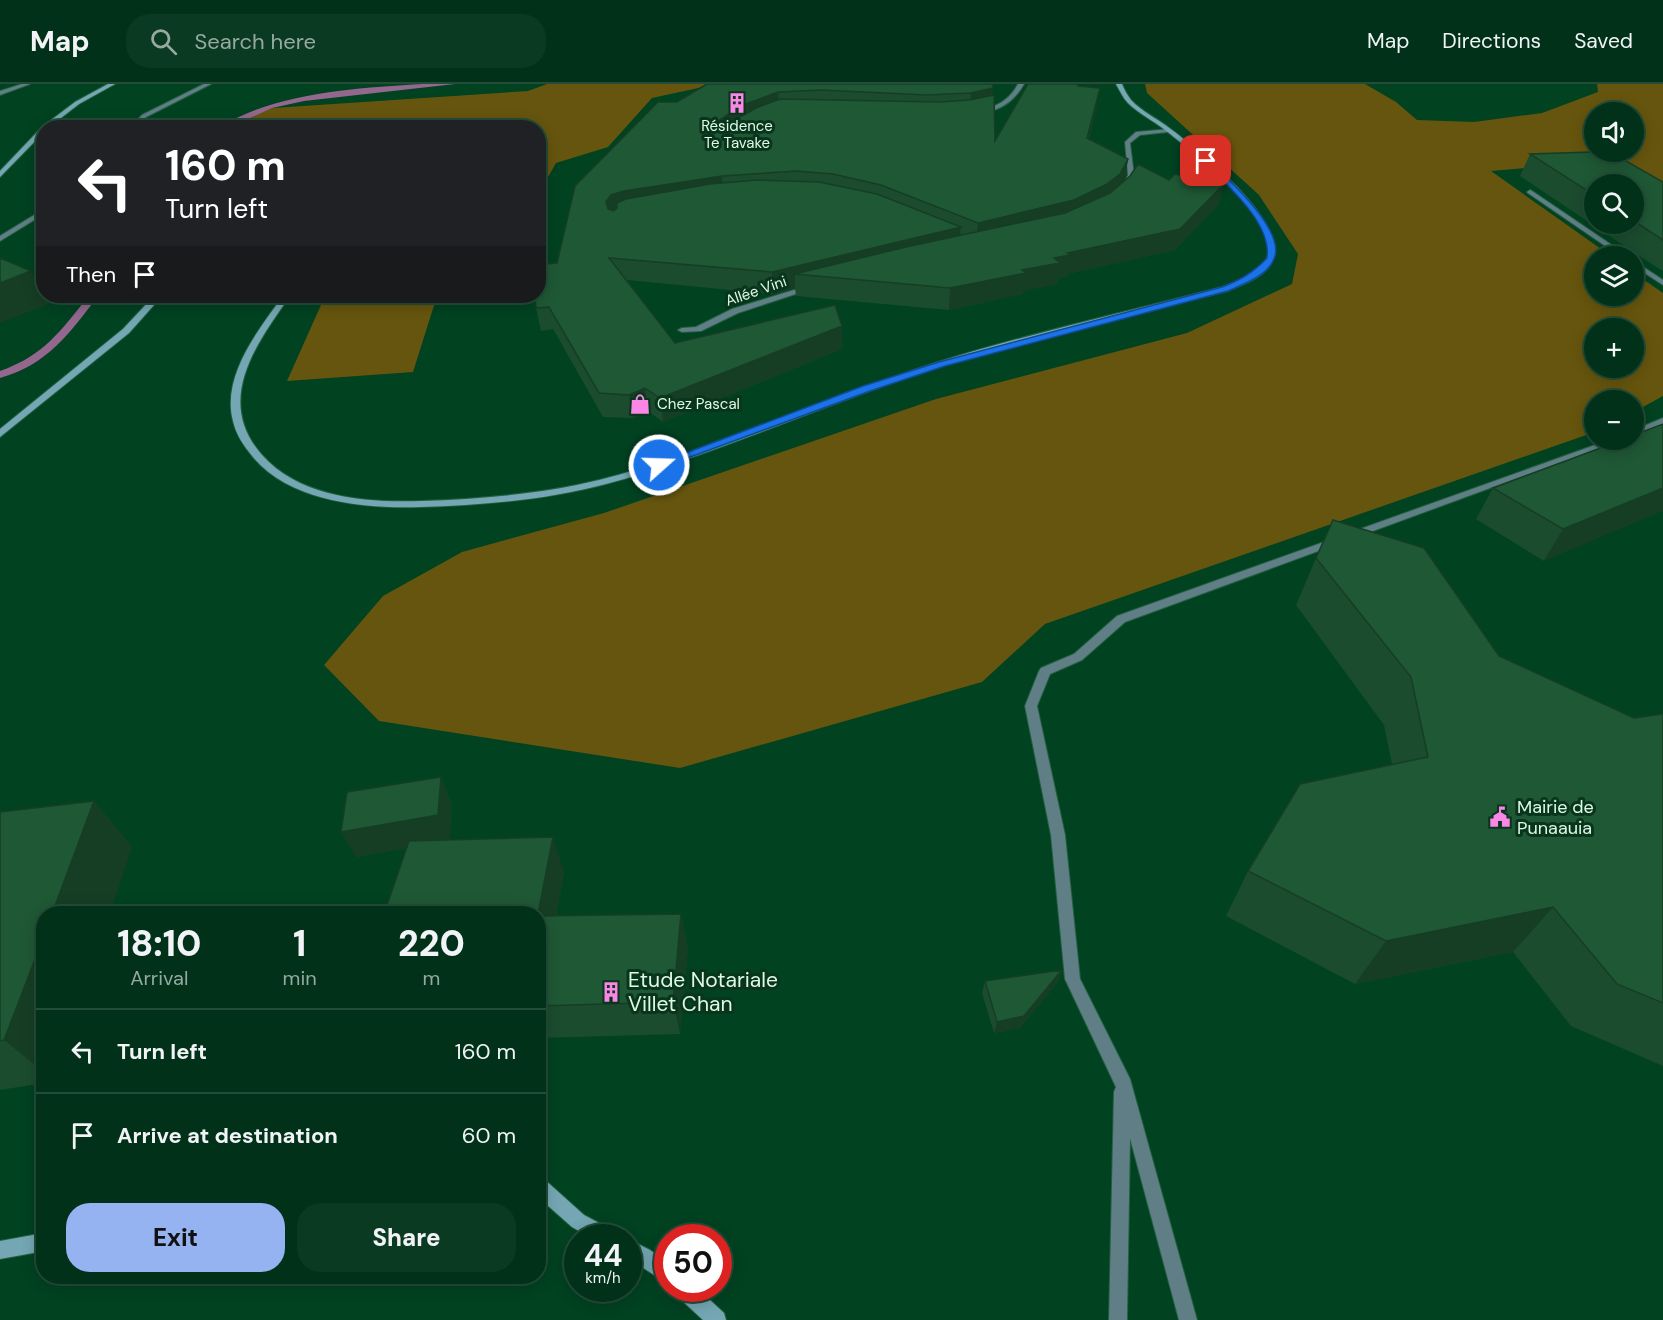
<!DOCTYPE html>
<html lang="en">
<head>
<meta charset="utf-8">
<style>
  :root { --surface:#013219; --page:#0b3a22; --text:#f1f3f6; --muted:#96aaa2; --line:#234d38; --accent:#95b2f1 }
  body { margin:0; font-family:"DM Sans",sans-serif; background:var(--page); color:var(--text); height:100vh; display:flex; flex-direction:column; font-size:22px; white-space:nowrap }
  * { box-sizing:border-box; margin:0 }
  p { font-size:20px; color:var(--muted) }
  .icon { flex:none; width:33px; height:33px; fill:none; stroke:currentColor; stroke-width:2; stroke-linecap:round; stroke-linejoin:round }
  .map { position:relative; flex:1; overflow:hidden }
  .drawer { position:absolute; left:36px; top:822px; width:510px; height:378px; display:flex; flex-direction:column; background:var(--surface); border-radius:24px; box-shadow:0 3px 15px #0003,0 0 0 2px var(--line) }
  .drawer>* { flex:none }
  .banner { position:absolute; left:36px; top:36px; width:510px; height:183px; border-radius:24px; box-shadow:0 3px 15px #0003,0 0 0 2px var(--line); background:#202124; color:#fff; overflow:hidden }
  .fabs { position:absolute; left:1584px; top:18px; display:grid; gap:12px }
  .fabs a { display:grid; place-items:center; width:60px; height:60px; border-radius:50%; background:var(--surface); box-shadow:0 3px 15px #0003,0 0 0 2px var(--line); font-size:30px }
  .speed { position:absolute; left:564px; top:1140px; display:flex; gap:12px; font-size:30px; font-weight:700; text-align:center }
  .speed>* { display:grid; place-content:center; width:78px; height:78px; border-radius:50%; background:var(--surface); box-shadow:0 3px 15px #0003,0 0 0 2px var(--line); line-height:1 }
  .speed small { font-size:15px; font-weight:400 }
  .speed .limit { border:9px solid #d22; background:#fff; color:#111 }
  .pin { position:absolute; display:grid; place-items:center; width:51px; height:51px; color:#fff; margin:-26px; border-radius:12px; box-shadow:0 3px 9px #0006 }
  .me { position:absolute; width:66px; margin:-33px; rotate:70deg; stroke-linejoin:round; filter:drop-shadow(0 0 4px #0008) }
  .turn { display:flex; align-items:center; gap:21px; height:126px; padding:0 30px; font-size:27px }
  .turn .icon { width:78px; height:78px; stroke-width:2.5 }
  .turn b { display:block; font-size:42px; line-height:51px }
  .then { display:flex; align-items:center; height:57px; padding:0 30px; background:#0003; gap:12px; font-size:22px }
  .eta { display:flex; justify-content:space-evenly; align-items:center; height:102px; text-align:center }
  .eta b { font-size:36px; font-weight:800; line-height:42px }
  .button { display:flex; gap:12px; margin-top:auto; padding:12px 30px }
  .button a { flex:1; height:69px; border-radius:24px; background:var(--accent); color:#111; font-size:24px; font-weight:800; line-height:69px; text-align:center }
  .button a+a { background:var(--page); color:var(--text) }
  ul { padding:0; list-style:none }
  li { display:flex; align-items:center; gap:18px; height:84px; padding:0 30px; border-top:2px solid var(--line) }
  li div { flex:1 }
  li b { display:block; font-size:22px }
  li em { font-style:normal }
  header { display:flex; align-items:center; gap:36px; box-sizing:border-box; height:84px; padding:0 30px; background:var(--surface); border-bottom:2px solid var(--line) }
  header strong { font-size:28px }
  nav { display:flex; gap:33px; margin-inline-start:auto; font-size:21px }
  .search { width:420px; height:54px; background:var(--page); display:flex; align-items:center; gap:15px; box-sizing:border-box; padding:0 21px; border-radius:24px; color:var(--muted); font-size:22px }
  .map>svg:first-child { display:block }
</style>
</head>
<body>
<header>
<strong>Map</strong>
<div class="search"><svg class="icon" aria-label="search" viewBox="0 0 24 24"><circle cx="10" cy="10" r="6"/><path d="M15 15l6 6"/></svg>Search here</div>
<nav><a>Map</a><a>Directions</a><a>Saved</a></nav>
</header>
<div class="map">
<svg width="1663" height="1236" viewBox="0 0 1663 1236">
  <rect width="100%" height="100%" fill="#014221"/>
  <!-- green -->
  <path fill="#66550e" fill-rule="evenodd" d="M 547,0 L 717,0 L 652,14 L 608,63 L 556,79 L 539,109 L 538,44 L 217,44 L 258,25 L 528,7 Z
    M 1145,0 L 1365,0 L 1396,18 L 1417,36 L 1474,38 L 1542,29 L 1598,8 L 1597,0 L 1663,0 L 1663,118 L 1593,78 L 1491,87 L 1611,172 L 1594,172 L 1594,212 L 1634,212 L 1634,189 L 1663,209 L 1663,312 L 1634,328 L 1634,316 L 1594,316 L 1594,348 L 1592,349 L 1045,540 L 982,598 L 680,684 L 379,637 L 324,581 L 383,512 L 462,468 L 604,429 L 936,315 L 1187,249 L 1292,200 L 1298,170 L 1259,111 L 1147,9 ZM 1594,28 L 1634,28 L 1634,68 L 1594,68 ZM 1594,244 L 1634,244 L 1634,284 L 1594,284 Z
    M 325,212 L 437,212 L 413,288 L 287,297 Z"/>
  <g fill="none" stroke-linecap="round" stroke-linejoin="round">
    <!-- stream -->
    <path fill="#94678f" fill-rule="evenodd" d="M 423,0 L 455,0 L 304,17 L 272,24 L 228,44 L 218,44 C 277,8 356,4 423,0 Z
      M 89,212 L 98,212 C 70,249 47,281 0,294 L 0,287 C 45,271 60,247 89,212 Z"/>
    <!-- minor casing -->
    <g stroke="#245f40" stroke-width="2">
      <path id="minor" d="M 22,0 L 30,0 L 0,11 L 0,7 Z
        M 204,0 L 211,0 L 146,33 L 136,44 L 130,44 L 142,31 Z
        M 1018,0 L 1024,0 C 1014,18 998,28 978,29 L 978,27 C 996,23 1009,17 1018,0 Z
        M 1170,45 L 1168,48 L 1140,51 L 1130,59 L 1134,91 L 1126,105 L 1122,105 L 1128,91 L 1125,58 L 1136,48 Z
        M 1530,106 L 1532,107 L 1628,172 L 1620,172 L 1528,109 L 1527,108 Z
        M 44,125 L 44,130 L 0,157 L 0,152 Z
        M 1634,177 L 1663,196 L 1663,201 L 1634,182 Z
        M 807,202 L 814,204 L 738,229 L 701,247 L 682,248 L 678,246 L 682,244 L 696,243 L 732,225 Z
        M 1663,334 L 1663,340 L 1634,352 L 1634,346 Z
        M 1609,356 L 1621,356 L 1125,538 L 1082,576 L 1050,590 L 1037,622 L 1065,751 L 1080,895 L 1130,995 L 1197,1236 L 1179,1236 L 1130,1054 L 1127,1236 L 1109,1236 L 1114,1008 L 1116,1003 L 1065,895 L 1051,751 L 1025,622 L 1039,587 L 1041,584 L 1074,570 L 1117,532 Z"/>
    </g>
    <!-- secondary casing -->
    <g stroke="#245f40" stroke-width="2">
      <path id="secondary" d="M 108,0 L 115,0 L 79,20 L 48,44 L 44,44 L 44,48 L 0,93 L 0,87 L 42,43 L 75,18 Z
        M 1116,0 L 1122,0 C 1124,5 1127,11 1131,16 C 1141,27 1156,34 1168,43 C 1195,63 1290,138 1272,177 C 1265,194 1243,200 1228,207 C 1132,231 1036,253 942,282 C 829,318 721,369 606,400 C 546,416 483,421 421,423 C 367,425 290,418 253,373 C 244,362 236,351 233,337 C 221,292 259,245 283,212 L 290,212 C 256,260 214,317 262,371 C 300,414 368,419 422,417 C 481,415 542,410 599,396 C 714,367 822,315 935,279 C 1030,249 1127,228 1222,203 C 1237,198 1256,192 1265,178 C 1287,141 1191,66 1165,46 C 1154,37 1139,30 1128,19 C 1123,14 1120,7 1116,0 Z
        M 154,212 L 162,212 L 129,249 L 0,353 L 0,345 L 123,245 Z
        M 538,1093 L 544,1095 L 584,1131 L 616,1148 L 619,1154 L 591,1154 L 572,1143 L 538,1113 Z
        M 44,1149 L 44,1167 L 0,1175 L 0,1157 Z
        M 628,1155 L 650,1166 L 668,1179 L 668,1200 L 628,1174 Z
        M 674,1204 L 697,1204 L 724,1229 L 726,1236 L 703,1236 L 676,1211 Z"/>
    </g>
    <!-- minor -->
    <use href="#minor" fill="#5f7e86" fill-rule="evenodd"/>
    <!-- secondary -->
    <use href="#secondary" fill="#74a7b3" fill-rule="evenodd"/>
  </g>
  <!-- wall -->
  <path fill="#1b4c2e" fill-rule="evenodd" d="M 707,0 L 993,0 L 992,12 L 995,57 L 1079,2 L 1097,21 L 1089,55 L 1128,75 L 1125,94 L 1122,99 L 1219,120 L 1175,166 L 1067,190 L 1066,193 L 1058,194 L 1057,200 L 1023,207 L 1023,210 L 949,226 L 796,212 L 795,204 L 773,210 L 627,196 L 675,259 L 842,242 L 842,265 L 663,338 L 649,328 L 633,334 L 603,333 L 553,245 L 541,247 L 536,224 L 546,184 L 557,179 L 677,18 Z
    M 1530,70 L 1606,75 L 1663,98 L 1663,187 L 1650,179 L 1520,92 ZM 1594,100 L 1634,100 L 1634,140 L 1594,140 Z
    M 1622,356 L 1544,477 L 1476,435 L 1493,404 Z
    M 1316,474 L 1499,572 L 1634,634 L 1663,630 L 1663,982 L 1571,942 L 1513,868 L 1355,900 L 1226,832 L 1248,787 L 1392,680 L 1384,641 L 1296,521 Z
    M 441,693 L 451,719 L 450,756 L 564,788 L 556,832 L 681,830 L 688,864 L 680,950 L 538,954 L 538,830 L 406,764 L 356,773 Z
    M 94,717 L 132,763 L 44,830 L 44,999 L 0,1006 L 0,728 Z
    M 1062,886 L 1058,898 L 1020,944 L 994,949 L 982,909 L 985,897 Z"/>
  <!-- shaded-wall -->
  <path fill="#163e25" d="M 993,4 L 991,22 L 970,26 L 971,9 Z
    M 1100,4 L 1097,21 L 1084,73 L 1087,54 Z
    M 778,8 L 779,26 L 712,61 L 710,42 L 743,21 Z
    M 1128,75 L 1125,94 L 1116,109 L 1104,120 L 976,160 L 978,139 Z
    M 722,92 L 723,111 L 609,138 L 606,118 L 611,111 L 624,107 Z
    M 1224,100 L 1219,120 L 1175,166 L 1067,190 L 1066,193 L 1058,194 L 1057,200 L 1023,207 L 1023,210 L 949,226 L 950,204 L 1022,186 L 1054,174 Z
    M 961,143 L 959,163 L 795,190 L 795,204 L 773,210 L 772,188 Z
    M 31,187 L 49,220 L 0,239 L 0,199 Z
    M 842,242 L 842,265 L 663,338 L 660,314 Z
    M 645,304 L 649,328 L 633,334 L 629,311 Z
    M 1663,404 L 1663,427 L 1544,477 L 1563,445 Z
    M 441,693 L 451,719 L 450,757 L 356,773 L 341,748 Z
    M 94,717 L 132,763 L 110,830 L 52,830 Z
    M 553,753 L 564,788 L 550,865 L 538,836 L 538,830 Z
    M 1553,823 L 1513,868 L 1355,900 L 1386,857 Z
    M 681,830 L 688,864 L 680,950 L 673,918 Z
    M 44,852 L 44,988 L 4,956 Z
    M 1062,886 L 1058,898 L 1020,944 L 994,949 L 997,938 Z"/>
  <!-- building -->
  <path fill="#1f5835" stroke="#163e25" stroke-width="1.5" d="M 707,0 L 993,0 L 993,4 L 971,9 L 927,11 L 821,6 L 778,8 L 743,21 L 710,42 L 719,45 L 756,24 L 780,15 L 939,18 L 970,16 L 994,11 L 995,57 L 1028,0 L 1078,0 L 1078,2 L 1100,4 L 1087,54 L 1128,75 L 1120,90 L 1107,100 L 1074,116 L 978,139 L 881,101 L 833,90 L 796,87 L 722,92 L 624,107 L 611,111 L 606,118 L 608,125 L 613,127 L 617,124 L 617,119 L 626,115 L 710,100 L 757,96 L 819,98 L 877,110 L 961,143 L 772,188 L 609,174 L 675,259 L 835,221 L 842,242 L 660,314 L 645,304 L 629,311 L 599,309 L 549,223 L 536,224 L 535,212 L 538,212 L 538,184 L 546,184 L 545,180 L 557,179 L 575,102 L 658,18 L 677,18 Z
    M 1592,68 L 1606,75 L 1619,73 L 1663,98 L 1663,156 L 1634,137 L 1634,100 L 1594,100 L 1594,111 L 1530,70 Z
    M 1138,80 L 1169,96 L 1175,90 L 1224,100 L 1180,145 L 1067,169 L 1070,171 L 1054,174 L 1060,179 L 1022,186 L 1026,189 L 950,204 L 795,190 L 906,163 L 1065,129 L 1110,109 L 1130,92 Z
    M 0,174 L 31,187 L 0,199 Z
    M 1663,340 L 1663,404 L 1563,445 L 1493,404 L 1622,356 L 1634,356 L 1634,351 Z
    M 1333,436 L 1424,464 L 1499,572 L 1634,634 L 1663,630 L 1663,919 L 1617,900 L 1553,823 L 1386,857 L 1248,787 L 1300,700 L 1428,673 L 1411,593 L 1316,474 Z
    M 441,693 L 438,731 L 341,748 L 347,708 Z
    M 94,717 L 52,830 L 44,830 L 44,852 L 4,956 L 0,957 L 0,728 Z
    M 553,753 L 538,830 L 384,830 L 409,757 Z
    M 681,830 L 673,918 L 538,922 L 538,832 Z
    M 1062,886 L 1024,932 L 997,938 L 985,897 Z"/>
  <!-- route -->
  <path fill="#1a73e8" stroke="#114b97" stroke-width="1.5" d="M 1204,76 L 1209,76 C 1227,94 1283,144 1275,172 C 1270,191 1244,200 1228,207 L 945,282 L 870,307 L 663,383 L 659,384 L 654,381 L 863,302 L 939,278 L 1222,203 C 1240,196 1253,189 1267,174 C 1272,139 1227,101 1204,78 Z"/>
  <!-- icons -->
  <defs>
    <g id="building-bare" transform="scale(1.62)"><path d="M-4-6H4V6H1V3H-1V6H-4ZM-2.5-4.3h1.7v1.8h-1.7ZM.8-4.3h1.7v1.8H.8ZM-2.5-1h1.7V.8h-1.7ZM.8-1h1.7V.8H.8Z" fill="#fa87e6" stroke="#08351c" stroke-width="2.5" paint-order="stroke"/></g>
    <g id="shop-bare" transform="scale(1.62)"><path d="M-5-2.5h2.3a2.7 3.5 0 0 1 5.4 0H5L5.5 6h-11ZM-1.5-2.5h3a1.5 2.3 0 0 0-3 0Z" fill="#fa87e6" stroke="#08351c" stroke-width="2.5" paint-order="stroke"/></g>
    <g id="civic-bare" transform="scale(1.62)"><path d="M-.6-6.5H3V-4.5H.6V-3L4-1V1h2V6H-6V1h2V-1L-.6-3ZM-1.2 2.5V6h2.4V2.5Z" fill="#fa87e6" stroke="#08351c" stroke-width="2.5" paint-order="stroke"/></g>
  </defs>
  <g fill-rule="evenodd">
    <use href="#building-bare" x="737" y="19"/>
    <use href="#shop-bare" x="640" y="320"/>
    <use href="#civic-bare" x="1500" y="733"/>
    <use href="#building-bare" x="611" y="908"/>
  </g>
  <g text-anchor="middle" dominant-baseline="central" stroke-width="6" stroke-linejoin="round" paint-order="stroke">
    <!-- far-poi labels -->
    <g font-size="15" fill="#ddfae5" stroke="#08351c">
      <text x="737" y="42">Résidence<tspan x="737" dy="17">Te Tavake</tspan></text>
      <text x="657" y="320" text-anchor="start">Chez Pascal</text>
    </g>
    <!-- far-street labels -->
    <g font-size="15" fill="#ddfae5" stroke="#08351c">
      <text transform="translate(756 207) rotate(-19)">Allée Vini</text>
    </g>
    <!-- poi labels -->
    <g font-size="18" fill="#ddfae5" stroke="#08351c" text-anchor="start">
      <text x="1517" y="723">Mairie de<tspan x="1517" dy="21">Punaauia</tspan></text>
    </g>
    <!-- near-poi labels -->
    <g font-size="21" fill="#ddfae5" stroke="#08351c" text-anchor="start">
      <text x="628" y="896">Etude Notariale<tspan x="628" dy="24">Villet Chan</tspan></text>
    </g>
  </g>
</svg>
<div class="fabs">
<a><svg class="icon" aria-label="sound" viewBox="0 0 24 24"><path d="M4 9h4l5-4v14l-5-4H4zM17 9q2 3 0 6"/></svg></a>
<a><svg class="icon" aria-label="search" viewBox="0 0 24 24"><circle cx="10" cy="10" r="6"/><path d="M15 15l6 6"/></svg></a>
<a><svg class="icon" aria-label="layers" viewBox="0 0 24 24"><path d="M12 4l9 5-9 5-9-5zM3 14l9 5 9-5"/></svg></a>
<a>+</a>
<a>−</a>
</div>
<div class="speed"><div>44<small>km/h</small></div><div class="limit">50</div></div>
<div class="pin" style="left:1206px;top:77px;background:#d93025"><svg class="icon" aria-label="arrive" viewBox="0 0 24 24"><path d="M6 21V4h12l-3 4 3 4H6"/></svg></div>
<svg class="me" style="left:659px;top:381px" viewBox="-20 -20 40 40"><circle r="17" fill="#1a73e8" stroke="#fff" stroke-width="3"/><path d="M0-11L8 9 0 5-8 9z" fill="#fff"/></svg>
<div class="banner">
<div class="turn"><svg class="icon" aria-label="left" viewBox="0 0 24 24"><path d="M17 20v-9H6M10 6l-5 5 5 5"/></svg><div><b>160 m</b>Turn left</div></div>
<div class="then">Then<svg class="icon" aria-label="arrive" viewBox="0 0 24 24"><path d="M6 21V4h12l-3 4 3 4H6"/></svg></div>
</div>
<section class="drawer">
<div class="eta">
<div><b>18:10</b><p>Arrival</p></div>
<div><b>1</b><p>min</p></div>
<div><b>220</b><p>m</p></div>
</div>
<ul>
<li><svg class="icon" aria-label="left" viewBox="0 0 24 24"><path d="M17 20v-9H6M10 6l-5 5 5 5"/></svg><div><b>Turn left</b></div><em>160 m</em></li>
<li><svg class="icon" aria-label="arrive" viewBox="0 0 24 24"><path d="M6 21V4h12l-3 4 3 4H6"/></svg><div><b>Arrive at destination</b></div><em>60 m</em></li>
</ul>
<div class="button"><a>Exit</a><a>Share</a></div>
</section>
</div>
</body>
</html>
